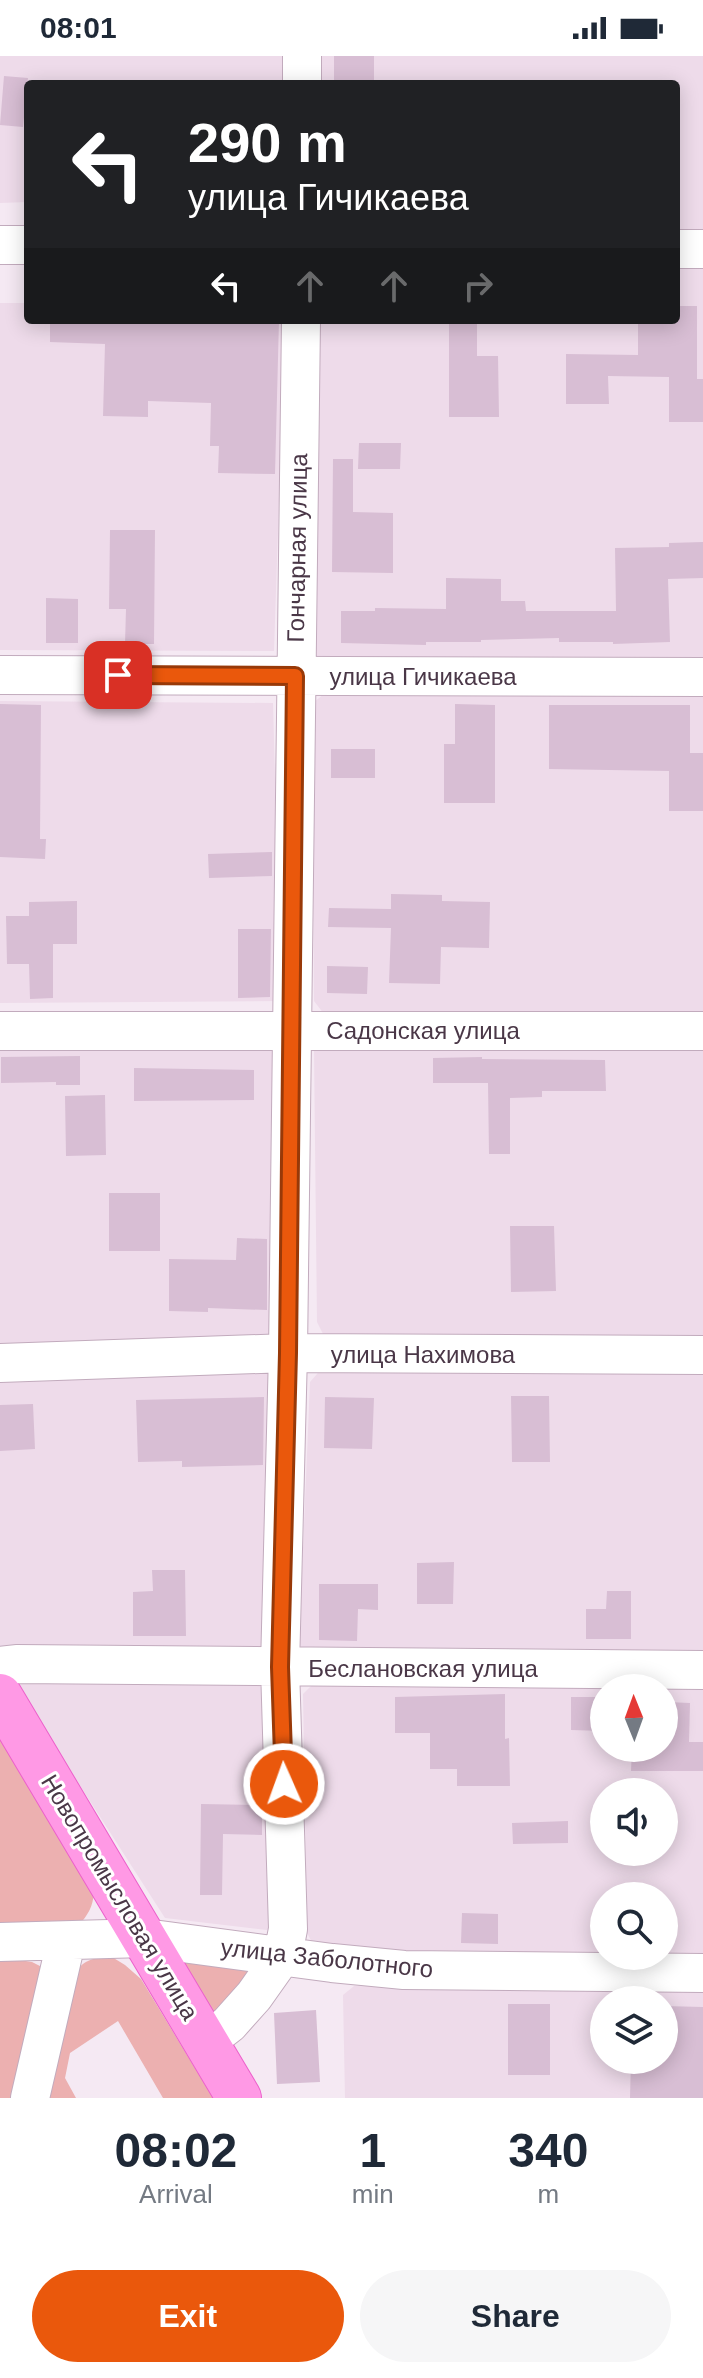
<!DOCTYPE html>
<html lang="en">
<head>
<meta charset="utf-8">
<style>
  :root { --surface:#fff; --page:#f6f6f7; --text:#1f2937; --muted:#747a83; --accent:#ea580c }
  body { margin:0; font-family:Arial,sans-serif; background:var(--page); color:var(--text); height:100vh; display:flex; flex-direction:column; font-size:30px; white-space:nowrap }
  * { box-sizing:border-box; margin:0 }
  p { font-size:26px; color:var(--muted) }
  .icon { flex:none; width:44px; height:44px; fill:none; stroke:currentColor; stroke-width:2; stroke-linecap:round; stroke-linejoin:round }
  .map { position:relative; height:2042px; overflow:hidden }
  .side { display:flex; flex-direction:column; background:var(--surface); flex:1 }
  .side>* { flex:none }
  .hud { position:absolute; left:24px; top:24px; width:656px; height:244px; border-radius:8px; box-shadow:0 4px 20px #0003; background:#202124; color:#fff; overflow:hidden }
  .needle { width:52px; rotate:359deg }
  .fabs { position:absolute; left:590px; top:1618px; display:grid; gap:16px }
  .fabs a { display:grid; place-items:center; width:88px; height:88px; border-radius:50%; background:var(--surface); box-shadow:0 4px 20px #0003; font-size:40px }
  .pin { position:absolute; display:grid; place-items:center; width:68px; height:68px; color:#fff; margin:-34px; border-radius:16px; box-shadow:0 4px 12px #0006 }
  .me { position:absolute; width:88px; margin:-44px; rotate:358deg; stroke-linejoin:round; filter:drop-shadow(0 0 6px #0008) }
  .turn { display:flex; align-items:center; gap:28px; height:168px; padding:0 32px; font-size:36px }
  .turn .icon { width:104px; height:104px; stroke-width:2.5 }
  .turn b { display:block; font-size:56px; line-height:68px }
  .lanes { display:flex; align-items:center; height:76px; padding:0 32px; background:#0003; justify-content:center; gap:40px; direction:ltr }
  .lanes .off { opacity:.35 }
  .eta { display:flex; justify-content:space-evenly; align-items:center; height:136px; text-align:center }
  .eta b { font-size:48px; font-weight:800; line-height:56px }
  .button { display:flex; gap:16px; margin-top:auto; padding:16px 32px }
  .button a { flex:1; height:92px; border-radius:48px; background:var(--accent); color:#fff; font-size:32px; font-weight:800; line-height:92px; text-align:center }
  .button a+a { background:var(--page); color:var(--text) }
  .status { display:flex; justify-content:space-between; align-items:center; height:56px; padding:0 40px; background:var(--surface); direction:ltr }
  .status svg { height:22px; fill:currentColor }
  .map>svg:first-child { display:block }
</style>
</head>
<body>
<div class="status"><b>08:01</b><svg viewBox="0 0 49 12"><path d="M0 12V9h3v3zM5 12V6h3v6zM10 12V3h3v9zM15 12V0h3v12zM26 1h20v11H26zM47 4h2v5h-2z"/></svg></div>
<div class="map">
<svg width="703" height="2042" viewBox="0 0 703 2042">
  <rect width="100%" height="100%" fill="#f5e9f3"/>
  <!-- residential -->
  <path fill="#eedbea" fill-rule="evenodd" d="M 0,0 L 289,0 L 290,28 L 28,28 L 28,146 L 0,147 Z
    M 317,0 L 703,0 L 703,178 L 676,177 L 676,28 L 317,28 Z
    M 676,205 L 703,205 L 703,610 L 326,609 L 311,595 L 317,264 L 676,264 Z
    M 0,247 L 28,247 L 28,264 L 285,264 L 274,595 L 0,594 Z
    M 326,636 L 703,636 L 703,959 L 324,958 L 314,945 L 312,648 Z
    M 0,645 L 273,647 L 281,945 L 0,947 Z
    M 283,984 L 273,1278 L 0,1295 L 0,988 Z
    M 703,985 L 703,1284 L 325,1282 L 317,1266 L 314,994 Z
    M 324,1310 L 703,1313 L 703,1599 L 309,1601 L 299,1588 L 310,1326 Z
    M 272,1312 L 276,1589 L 258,1600 L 0,1592 L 0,1326 Z
    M 26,1618 L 259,1622 L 274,1639 L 282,1853 L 267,1874 L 165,1862 L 16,1630 Z
    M 314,1627 L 703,1629 L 703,1903 L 402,1902 L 314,1890 L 307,1877 L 303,1638 ZM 604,1632 L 664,1632 L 664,1692 L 604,1692 ZM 604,1736 L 664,1736 L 664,1796 L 604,1796 ZM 604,1840 L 664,1840 L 664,1900 L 604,1900 Z
    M 354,1930 L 703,1933 L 703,2042 L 345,2042 L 343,1939 ZM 604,1944 L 664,1944 L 664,2004 L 604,2004 Z"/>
  <!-- green -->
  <path fill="#ecb0b0" d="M 0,1669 L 94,1836 C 93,1851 88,1859 78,1870 L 0,1874 Z
    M 0,1901 L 32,1906 L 42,1911 L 22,2042 L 0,2042 Z
    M 112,1901 L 125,1909 L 141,1923 L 213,2042 L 163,2042 L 118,1965 L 70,1997 L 65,2022 L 76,2042 L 46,2042 L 72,1921 C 84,1903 91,1902 112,1901 Z
    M 183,1903 L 256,1913 L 220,1966 L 180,1913 Z"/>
  <!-- building -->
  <path fill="#d8bed4" d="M 334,0 L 374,0 L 374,28 L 334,28 Z
    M 4,20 L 28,22 L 23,71 L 0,69 Z
    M 676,250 L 697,250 L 697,323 L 703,323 L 703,366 L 669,366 L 669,321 L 608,320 L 609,348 L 566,348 L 566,298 L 638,299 L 638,264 L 676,264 Z
    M 50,264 L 279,264 L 275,418 L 218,417 L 219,390 L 210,390 L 211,347 L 148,345 L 148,361 L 103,360 L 105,288 L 50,286 Z
    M 449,264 L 477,264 L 477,300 L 498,300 L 499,361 L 449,361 Z
    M 359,387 L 401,387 L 400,413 L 358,413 Z
    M 333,403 L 353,403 L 353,456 L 393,457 L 393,517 L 332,516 Z
    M 110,474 L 155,474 L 154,588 L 125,588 L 126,553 L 109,553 Z
    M 703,486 L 703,522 L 668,523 L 670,586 L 613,588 L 613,586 L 559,586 L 559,582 L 481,584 L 481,586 L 426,586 L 426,589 L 341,587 L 341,555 L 375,555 L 375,552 L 446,553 L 446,522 L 501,523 L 501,545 L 525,545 L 526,555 L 616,555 L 615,492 L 669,491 L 669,487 Z
    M 46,542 L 78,543 L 78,587 L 46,587 Z
    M 0,648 L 41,649 L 40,783 L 46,783 L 45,803 L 0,801 Z
    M 455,648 L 495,649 L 495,747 L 444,747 L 444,688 L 455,688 Z
    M 549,649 L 690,649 L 690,697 L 703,697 L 703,755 L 669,755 L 669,715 L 549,713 Z
    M 331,693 L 375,693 L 375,722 L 331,722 Z
    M 272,796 L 272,820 L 209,822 L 208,798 Z
    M 391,838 L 442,839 L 442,845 L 490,846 L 489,892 L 441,891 L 440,928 L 389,927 L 391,872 L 328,871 L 329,852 L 391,853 Z
    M 77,845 L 77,888 L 53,888 L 53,942 L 30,943 L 29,908 L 7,908 L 6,860 L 29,860 L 29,846 Z
    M 238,873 L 271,873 L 270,941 L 238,942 Z
    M 327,910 L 368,911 L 367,938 L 327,937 Z
    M 80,1000 L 80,1029 L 56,1029 L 56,1026 L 1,1027 L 1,1001 Z
    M 482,1001 L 482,1003 L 605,1004 L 606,1035 L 542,1035 L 542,1041 L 510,1042 L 510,1098 L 489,1098 L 488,1027 L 433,1027 L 433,1002 Z
    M 134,1012 L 254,1014 L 254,1044 L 134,1045 Z
    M 105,1039 L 106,1099 L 66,1100 L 65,1040 Z
    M 109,1137 L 160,1137 L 160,1195 L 109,1195 Z
    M 510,1170 L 554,1170 L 556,1235 L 511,1236 Z
    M 237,1182 L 267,1183 L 267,1254 L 208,1252 L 208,1256 L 169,1255 L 169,1203 L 236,1204 Z
    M 511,1340 L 549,1340 L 550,1406 L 512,1406 Z
    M 264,1341 L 263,1409 L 182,1411 L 182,1405 L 138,1406 L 136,1344 Z
    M 325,1341 L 374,1342 L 372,1393 L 324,1392 Z
    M 33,1348 L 35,1393 L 0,1395 L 0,1349 Z
    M 454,1506 L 453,1548 L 417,1548 L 417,1507 Z
    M 152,1514 L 185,1514 L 186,1580 L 133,1580 L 133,1536 L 153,1535 Z
    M 319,1528 L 378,1528 L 378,1554 L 358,1553 L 357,1585 L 319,1584 Z
    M 607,1535 L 631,1535 L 631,1583 L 586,1583 L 586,1553 L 606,1553 Z
    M 505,1638 L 505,1683 L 509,1682 L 510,1730 L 457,1730 L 457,1713 L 430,1713 L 430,1677 L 395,1677 L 395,1641 Z
    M 571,1641 L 604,1641 L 604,1675 L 571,1674 Z
    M 667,1646 L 690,1647 L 689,1686 L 703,1686 L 703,1715 L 631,1715 L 632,1692 L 666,1692 Z
    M 201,1748 L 262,1749 L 262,1779 L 223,1778 L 222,1839 L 200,1839 Z
    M 568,1765 L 568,1787 L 513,1788 L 512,1767 Z
    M 462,1857 L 498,1858 L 498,1888 L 461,1887 Z
    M 508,1948 L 550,1948 L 550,2019 L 508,2019 Z
    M 664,1950 L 703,1951 L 703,2042 L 630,2042 L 631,2004 L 664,2004 Z
    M 316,1954 L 320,2026 L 277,2028 L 274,1957 Z"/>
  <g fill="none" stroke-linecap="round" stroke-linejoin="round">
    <!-- minor casing -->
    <g stroke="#c2abbd" stroke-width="40">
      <path id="minor" d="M 302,0 L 302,28
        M 0,189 L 28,189
        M 676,193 L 703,193
        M 0,619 L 703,621
        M 0,975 L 703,975
        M 0,1307 L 288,1297 L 703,1299
        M 0,1610 L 16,1608 L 703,1614
        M 0,1886 L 145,1882 L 332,1907 L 404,1914 L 703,1917
        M 207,1985 L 229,1968 L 254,1940 L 283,1899 L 288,1873 L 280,1611 L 288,1297 L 301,264
        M 30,2042 L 66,1886"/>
    </g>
    <!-- major casing -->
    <g stroke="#ec61cb" stroke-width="46">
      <path id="major" d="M 0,1640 L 239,2042"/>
    </g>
    <!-- minor -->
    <use href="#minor" stroke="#fff" stroke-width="38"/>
    <!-- major -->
    <use href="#major" stroke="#ff99e5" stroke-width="44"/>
  </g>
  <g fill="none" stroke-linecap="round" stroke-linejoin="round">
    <!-- route casing -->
    <g stroke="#983908" stroke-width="20">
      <path id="route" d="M 118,619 L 295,620 L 288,1297 L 280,1611 L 284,1728"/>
    </g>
    <!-- route -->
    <use href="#route" stroke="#ea580c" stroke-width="14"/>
  </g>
  <g text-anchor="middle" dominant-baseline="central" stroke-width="6" stroke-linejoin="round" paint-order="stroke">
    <!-- street labels -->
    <g font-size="24" fill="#4a3747" stroke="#fff">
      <text transform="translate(297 492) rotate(-89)">Гончарная улица</text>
      <text x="423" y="620">улица Гичикаева</text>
      <text x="423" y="974">Садонская улица</text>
      <text x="423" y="1298">улица Нахимова</text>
      <text x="423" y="1612">Беслановская улица</text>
      <text transform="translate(120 1841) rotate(59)">Новопромысловая улица</text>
      <text transform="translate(327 1902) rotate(6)">улица Заболотного</text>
    </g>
  </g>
</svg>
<div class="fabs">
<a><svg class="needle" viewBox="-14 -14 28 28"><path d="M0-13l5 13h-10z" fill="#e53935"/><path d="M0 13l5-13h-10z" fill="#747a83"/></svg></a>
<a><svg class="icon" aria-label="sound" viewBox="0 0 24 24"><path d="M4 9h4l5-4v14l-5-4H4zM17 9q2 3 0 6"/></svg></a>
<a><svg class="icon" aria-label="search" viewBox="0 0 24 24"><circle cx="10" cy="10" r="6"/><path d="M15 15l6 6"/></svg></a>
<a><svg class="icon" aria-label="layers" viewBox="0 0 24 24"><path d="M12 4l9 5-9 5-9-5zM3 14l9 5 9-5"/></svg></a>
</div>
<div class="pin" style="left:118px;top:619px;background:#d93025"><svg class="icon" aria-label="arrive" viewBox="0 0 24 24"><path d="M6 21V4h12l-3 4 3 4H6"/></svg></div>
<svg class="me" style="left:284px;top:1728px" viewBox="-20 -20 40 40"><circle r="17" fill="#ea580c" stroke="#fff" stroke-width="3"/><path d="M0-11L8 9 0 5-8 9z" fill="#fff"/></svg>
<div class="hud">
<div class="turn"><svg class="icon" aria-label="left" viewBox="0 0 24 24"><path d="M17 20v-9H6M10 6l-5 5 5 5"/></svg><div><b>290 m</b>улица Гичикаева</div></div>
<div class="lanes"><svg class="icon" aria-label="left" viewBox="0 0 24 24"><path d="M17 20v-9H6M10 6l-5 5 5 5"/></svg><svg class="icon off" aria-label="ahead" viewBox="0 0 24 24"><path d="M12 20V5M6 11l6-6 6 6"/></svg><svg class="icon off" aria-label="ahead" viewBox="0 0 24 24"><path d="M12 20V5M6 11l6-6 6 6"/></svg><svg class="icon off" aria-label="right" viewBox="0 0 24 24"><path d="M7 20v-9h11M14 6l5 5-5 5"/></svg></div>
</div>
</div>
<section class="side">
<div class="eta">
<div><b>08:02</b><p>Arrival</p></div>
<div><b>1</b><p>min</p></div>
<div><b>340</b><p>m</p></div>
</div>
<div class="button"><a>Exit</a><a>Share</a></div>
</section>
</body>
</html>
